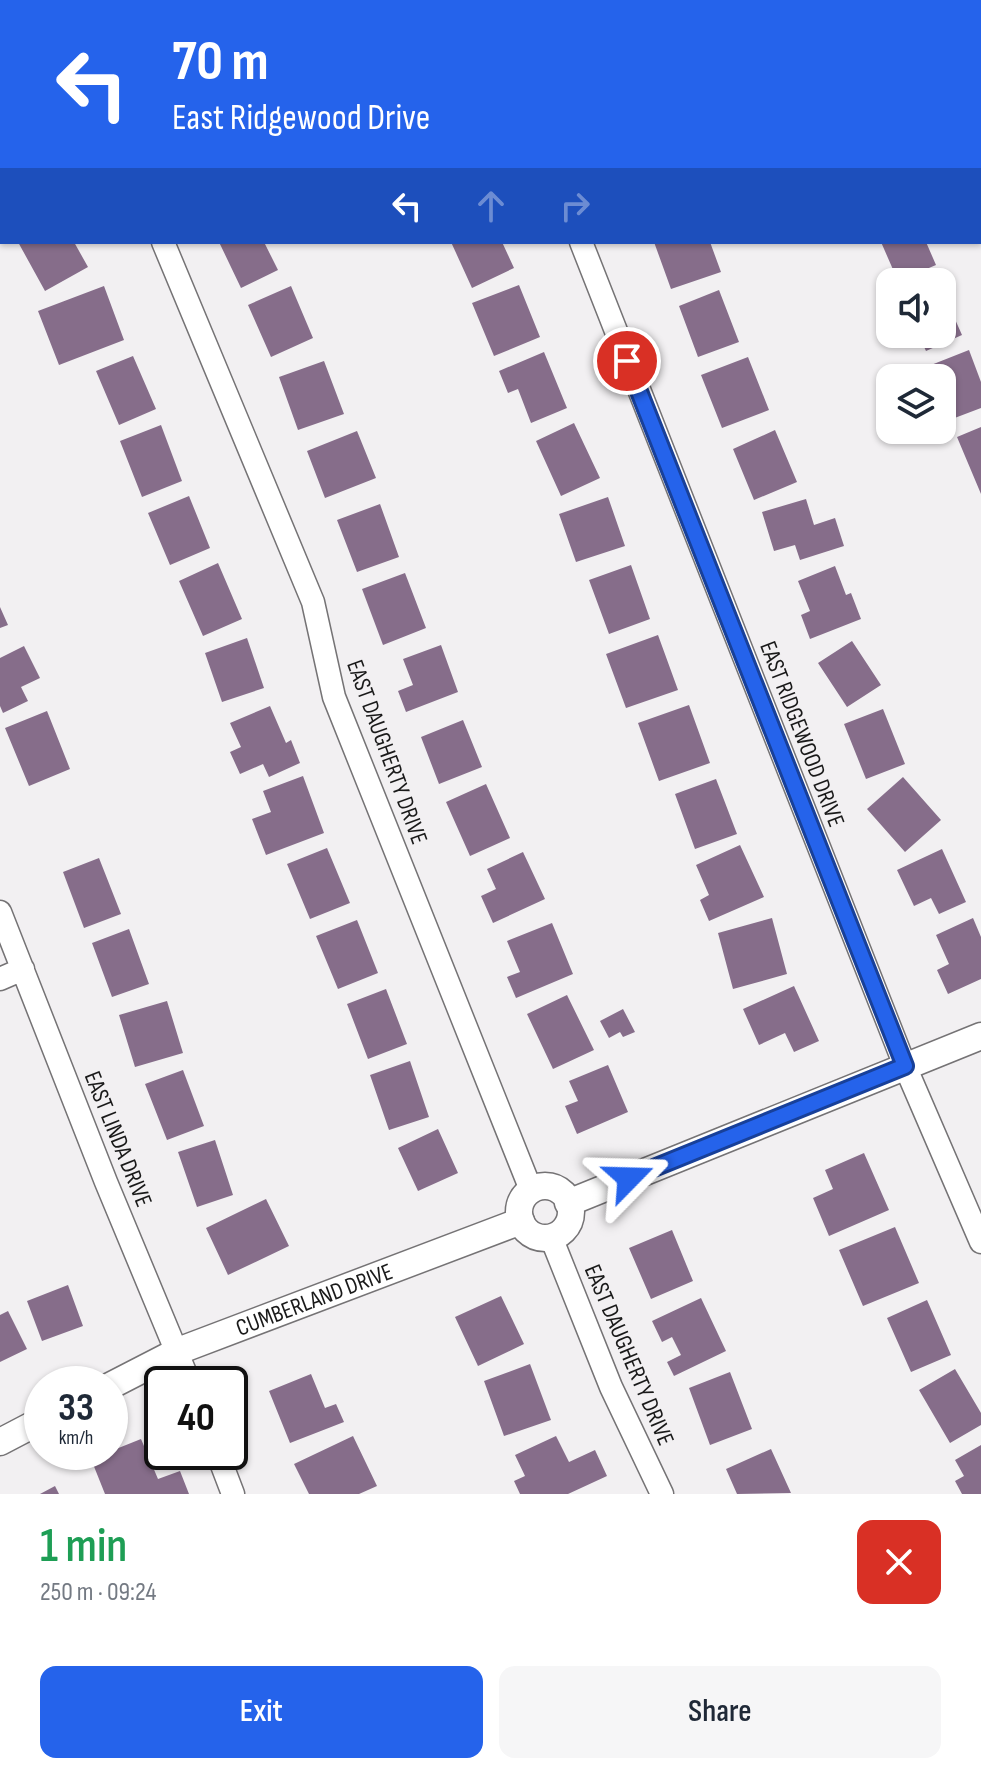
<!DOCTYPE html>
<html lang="en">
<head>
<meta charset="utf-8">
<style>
  :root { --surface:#fff; --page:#f6f6f7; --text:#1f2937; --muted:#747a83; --accent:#2563eb }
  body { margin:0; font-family:"Sofia Sans Condensed",sans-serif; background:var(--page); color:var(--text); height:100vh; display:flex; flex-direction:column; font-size:30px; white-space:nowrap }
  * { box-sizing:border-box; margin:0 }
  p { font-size:26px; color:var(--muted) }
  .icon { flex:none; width:44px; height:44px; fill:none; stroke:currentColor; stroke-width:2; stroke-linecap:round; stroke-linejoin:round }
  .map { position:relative; height:1494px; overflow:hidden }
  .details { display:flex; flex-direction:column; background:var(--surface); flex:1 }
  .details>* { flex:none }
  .hud { position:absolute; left:0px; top:0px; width:982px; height:244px; box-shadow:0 2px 6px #0004; background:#2563eb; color:#fff; overflow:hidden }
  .controls { position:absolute; left:876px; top:268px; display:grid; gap:16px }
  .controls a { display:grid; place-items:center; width:80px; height:80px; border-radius:16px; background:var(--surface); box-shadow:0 2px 6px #0004; font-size:40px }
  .speed { position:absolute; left:24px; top:1366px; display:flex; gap:16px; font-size:40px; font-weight:700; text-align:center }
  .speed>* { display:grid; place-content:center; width:104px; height:104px; border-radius:50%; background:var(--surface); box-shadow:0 2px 6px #0004; line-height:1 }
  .speed small { font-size:20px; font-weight:400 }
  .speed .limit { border:4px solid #111; border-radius:12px; background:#fff; color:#111 }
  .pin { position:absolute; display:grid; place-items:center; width:68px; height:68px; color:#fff; margin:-34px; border:4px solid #fff; border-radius:50%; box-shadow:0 2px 8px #0007 }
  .me { position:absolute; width:88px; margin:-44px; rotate:68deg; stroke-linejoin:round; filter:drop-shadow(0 0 6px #0008) }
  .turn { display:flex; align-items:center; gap:28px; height:168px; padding:0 40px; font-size:36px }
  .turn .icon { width:104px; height:104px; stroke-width:2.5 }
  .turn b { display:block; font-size:56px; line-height:68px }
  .lanes { display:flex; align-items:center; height:76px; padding:0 40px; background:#0003; justify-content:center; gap:40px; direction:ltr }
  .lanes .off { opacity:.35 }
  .round { display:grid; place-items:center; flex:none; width:84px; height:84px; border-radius:16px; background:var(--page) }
  .summary { display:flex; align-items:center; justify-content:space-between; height:136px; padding:0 40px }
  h1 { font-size:48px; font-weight:600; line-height:60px; color:#1e9e55 }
  .button { display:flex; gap:16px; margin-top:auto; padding:16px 40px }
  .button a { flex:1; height:92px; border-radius:16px; background:var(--accent); color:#fff; font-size:32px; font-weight:600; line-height:92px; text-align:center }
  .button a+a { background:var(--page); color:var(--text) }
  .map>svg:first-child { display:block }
</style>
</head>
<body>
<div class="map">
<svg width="981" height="1494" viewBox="0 0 981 1494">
  <rect width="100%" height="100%" fill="#f2f0f2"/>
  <!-- building -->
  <path fill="#866d8a" d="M 18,242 L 74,242 L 88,267 L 45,291 Z
    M 219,242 L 264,242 L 278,270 L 241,288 Z
    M 451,242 L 502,242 L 514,268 L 472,288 Z
    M 654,242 L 710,242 L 721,272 L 671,289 Z
    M 881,242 L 926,242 L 936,265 L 898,281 Z
    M 519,285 L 540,337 L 494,356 L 472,303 Z
    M 104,286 L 124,340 L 59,365 L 38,311 Z
    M 291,286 L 313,338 L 271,357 L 248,305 Z
    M 719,290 L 739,342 L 698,357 L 679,306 Z
    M 942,290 L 962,335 L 926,351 L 918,334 L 942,334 Z
    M 969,350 L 981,382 L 981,408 L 952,419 L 942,394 L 942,378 L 936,378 L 931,365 Z
    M 544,352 L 567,408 L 531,423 L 518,389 L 508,393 L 499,371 Z
    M 133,356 L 156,409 L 119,425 L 96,371 Z
    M 748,357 L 769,410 L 722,428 L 701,375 Z
    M 324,361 L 344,414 L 298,430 L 279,377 Z
    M 574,423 L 600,478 L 561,496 L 536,441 Z
    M 161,425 L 182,481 L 142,497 L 120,441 Z
    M 981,427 L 981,494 L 957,437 Z
    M 775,430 L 797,482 L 754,500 L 733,449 Z
    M 357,431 L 376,478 L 325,498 L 307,451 Z
    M 189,496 L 210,548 L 170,565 L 148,513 Z
    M 608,497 L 625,546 L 576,562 L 559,514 Z
    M 806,499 L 814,525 L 835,518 L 844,546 L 800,560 L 795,545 L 774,551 L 762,512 Z
    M 380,504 L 399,557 L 357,572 L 337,520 Z
    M 218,563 L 242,619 L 203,636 L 179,581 Z
    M 631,565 L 650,619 L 609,634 L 589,580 Z
    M 835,566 L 846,595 L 851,593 L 861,619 L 810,639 L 801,615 L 810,611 L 798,581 Z
    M 405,573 L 426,628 L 383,645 L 362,589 Z
    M 0,607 L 8,625 L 0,628 Z
    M 658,635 L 678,690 L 626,708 L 606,654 Z
    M 247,638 L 264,688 L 222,702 L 205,653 Z
    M 852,641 L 881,685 L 847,707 L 818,663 Z
    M 441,645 L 458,692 L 406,712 L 398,691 L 413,685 L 403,659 Z
    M 24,646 L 40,678 L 21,687 L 28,701 L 3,713 L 0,706 L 0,658 Z
    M 689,705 L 710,763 L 659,781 L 638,723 Z
    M 270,706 L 286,743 L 291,740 L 300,763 L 269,777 L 263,764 L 240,774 L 230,752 L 241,747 L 230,723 Z
    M 883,709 L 905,764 L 866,779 L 844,724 Z
    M 47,711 L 70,769 L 29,786 L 5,728 Z
    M 463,720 L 482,767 L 439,784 L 421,737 Z
    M 303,776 L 324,833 L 266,855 L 252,819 L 271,812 L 263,791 Z
    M 903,777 L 941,820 L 905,852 L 867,809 Z
    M 716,779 L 737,834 L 695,849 L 675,794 Z
    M 486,784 L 510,838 L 470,856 L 446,802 Z
    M 740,845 L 764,897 L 709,921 L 700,900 L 709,895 L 696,865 Z
    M 327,848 L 350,903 L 310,919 L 287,864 Z
    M 942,849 L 966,902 L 939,914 L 931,898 L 914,906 L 897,870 Z
    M 523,852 L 545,899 L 493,923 L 481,896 L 496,889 L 487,869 Z
    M 99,858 L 121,914 L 84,928 L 63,872 Z
    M 772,918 L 787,974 L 733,989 L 718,933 Z
    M 973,918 L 981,937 L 981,979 L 948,994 L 937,970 L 949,964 L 936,935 Z
    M 357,920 L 378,973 L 338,989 L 316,936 Z
    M 552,923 L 573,974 L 516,998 L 507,977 L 520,972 L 507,941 Z
    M 129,929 L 149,984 L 112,997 L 92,943 Z
    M 794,986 L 819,1041 L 794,1052 L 785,1033 L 759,1045 L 743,1009 Z
    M 386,989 L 407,1044 L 368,1059 L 347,1004 Z
    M 567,995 L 594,1050 L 553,1069 L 527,1014 Z
    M 167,1001 L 183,1053 L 135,1067 L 119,1015 Z
    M 623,1009 L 635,1032 L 623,1037 L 620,1032 L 609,1038 L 600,1021 Z
    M 410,1061 L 429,1117 L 389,1130 L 370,1075 Z
    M 608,1065 L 628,1112 L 577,1134 L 565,1106 L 578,1101 L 569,1081 Z
    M 183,1070 L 204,1126 L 167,1140 L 145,1084 Z
    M 438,1129 L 458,1173 L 418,1191 L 398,1148 Z
    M 215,1140 L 233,1195 L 197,1207 L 178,1152 Z
    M 864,1153 L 889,1210 L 829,1236 L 813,1198 L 833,1189 L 825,1170 Z
    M 266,1199 L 289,1246 L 228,1275 L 206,1228 Z
    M 895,1227 L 919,1283 L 863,1306 L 839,1250 Z
    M 672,1230 L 693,1281 L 651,1299 L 629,1248 Z
    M 68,1285 L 83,1326 L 42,1341 L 27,1301 Z
    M 501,1296 L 524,1344 L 478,1366 L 455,1317 Z
    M 701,1298 L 726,1351 L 674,1376 L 667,1362 L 681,1355 L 672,1337 L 662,1342 L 652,1321 Z
    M 927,1300 L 951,1355 L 911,1372 L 887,1318 Z
    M 8,1311 L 27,1349 L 0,1362 L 0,1315 Z
    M 530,1364 L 551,1420 L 504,1436 L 484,1381 Z
    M 955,1369 L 981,1413 L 981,1425 L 950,1443 L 919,1390 Z
    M 730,1372 L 752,1429 L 710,1445 L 689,1388 Z
    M 311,1374 L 325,1408 L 336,1404 L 344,1422 L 290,1443 L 269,1391 Z
    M 353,1436 L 377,1486 L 359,1494 L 309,1494 L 294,1464 Z
    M 556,1436 L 569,1462 L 595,1450 L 607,1476 L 568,1494 L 520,1494 L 514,1481 L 525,1476 L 515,1455 Z
    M 141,1439 L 158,1479 L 180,1471 L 189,1494 L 105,1494 L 91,1459 Z
    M 981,1445 L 981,1494 L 962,1494 L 955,1481 L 964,1476 L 955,1460 Z
    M 771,1449 L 791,1493 L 737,1494 L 726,1469 Z
    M 55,1486 L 59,1494 L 40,1494 Z"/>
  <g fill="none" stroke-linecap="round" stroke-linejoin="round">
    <!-- minor casing -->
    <g stroke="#757375" stroke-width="25">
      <path id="minor" d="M 7,0 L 9,2
        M 473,0 L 474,2
        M 909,0 L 910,2
        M 980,178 L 981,181
        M 163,242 L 313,602 L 334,697 L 531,1190
        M 581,242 L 905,1066 L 981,1242
        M 0,912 L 106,1182 L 190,1384
        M 0,979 L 23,969
        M 551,1237 L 611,1387 L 662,1494
        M 217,1452 L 233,1494"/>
    </g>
    <!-- tertiary casing -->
    <g stroke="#757375" stroke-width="29">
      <g id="tertiary">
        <circle cx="545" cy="1212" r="26"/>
        <path d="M 568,1203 L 981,1036"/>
        <path id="s1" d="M 110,1386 L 178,1351 L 521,1221"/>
        <path d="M 0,1442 L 42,1420"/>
      </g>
    </g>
    <!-- minor -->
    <use href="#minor" stroke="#fff" stroke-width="22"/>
    <!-- tertiary -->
    <use href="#tertiary" stroke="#fff" stroke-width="26"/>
  </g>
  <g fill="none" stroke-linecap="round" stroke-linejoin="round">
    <!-- route casing -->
    <g stroke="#184099" stroke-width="20">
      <path id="route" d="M 627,361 L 905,1066 L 629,1178"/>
    </g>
    <!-- route -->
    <use href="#route" stroke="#2563eb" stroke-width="14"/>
  </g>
  <g text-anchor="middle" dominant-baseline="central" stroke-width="6" stroke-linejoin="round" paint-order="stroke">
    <!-- street labels -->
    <g font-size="24" fill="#191919" stroke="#f2f0f2">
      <text transform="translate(802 734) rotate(69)">EAST RIDGEWOOD DRIVE</text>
      <text transform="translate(387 752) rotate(70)">EAST DAUGHERTY DRIVE</text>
      <text transform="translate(118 1139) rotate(68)">EAST LINDA DRIVE</text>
      <text stroke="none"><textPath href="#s1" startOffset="222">CUMBERLAND DRIVE</textPath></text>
      <text transform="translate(629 1355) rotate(67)">EAST DAUGHERTY DRIVE</text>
    </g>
  </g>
</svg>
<div class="controls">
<a><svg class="icon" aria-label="sound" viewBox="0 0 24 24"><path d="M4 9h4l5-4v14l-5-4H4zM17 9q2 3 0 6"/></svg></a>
<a><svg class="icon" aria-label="layers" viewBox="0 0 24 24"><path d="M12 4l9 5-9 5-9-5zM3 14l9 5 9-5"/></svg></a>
</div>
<div class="speed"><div>33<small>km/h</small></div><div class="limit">40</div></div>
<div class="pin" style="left:627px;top:361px;background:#d93025"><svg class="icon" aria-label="arrive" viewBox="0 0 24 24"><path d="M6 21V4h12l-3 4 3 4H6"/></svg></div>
<svg class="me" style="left:629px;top:1178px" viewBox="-20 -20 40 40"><path d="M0-17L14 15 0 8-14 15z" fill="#2563eb" stroke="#fff" stroke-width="4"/></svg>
<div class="hud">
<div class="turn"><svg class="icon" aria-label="left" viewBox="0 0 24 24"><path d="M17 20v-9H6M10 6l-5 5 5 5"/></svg><div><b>70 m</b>East Ridgewood Drive</div></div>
<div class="lanes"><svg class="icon" aria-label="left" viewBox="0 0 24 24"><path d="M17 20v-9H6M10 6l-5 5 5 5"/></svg><svg class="icon off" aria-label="ahead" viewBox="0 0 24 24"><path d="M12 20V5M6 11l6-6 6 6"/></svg><svg class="icon off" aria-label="right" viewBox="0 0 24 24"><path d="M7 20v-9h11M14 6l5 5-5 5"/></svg></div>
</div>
</div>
<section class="details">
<div class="summary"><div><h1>1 min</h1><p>250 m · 09:24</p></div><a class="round" style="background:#d93025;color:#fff"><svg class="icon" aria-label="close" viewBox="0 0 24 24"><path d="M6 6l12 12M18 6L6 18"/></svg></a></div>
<div class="button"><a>Exit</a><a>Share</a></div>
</section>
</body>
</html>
